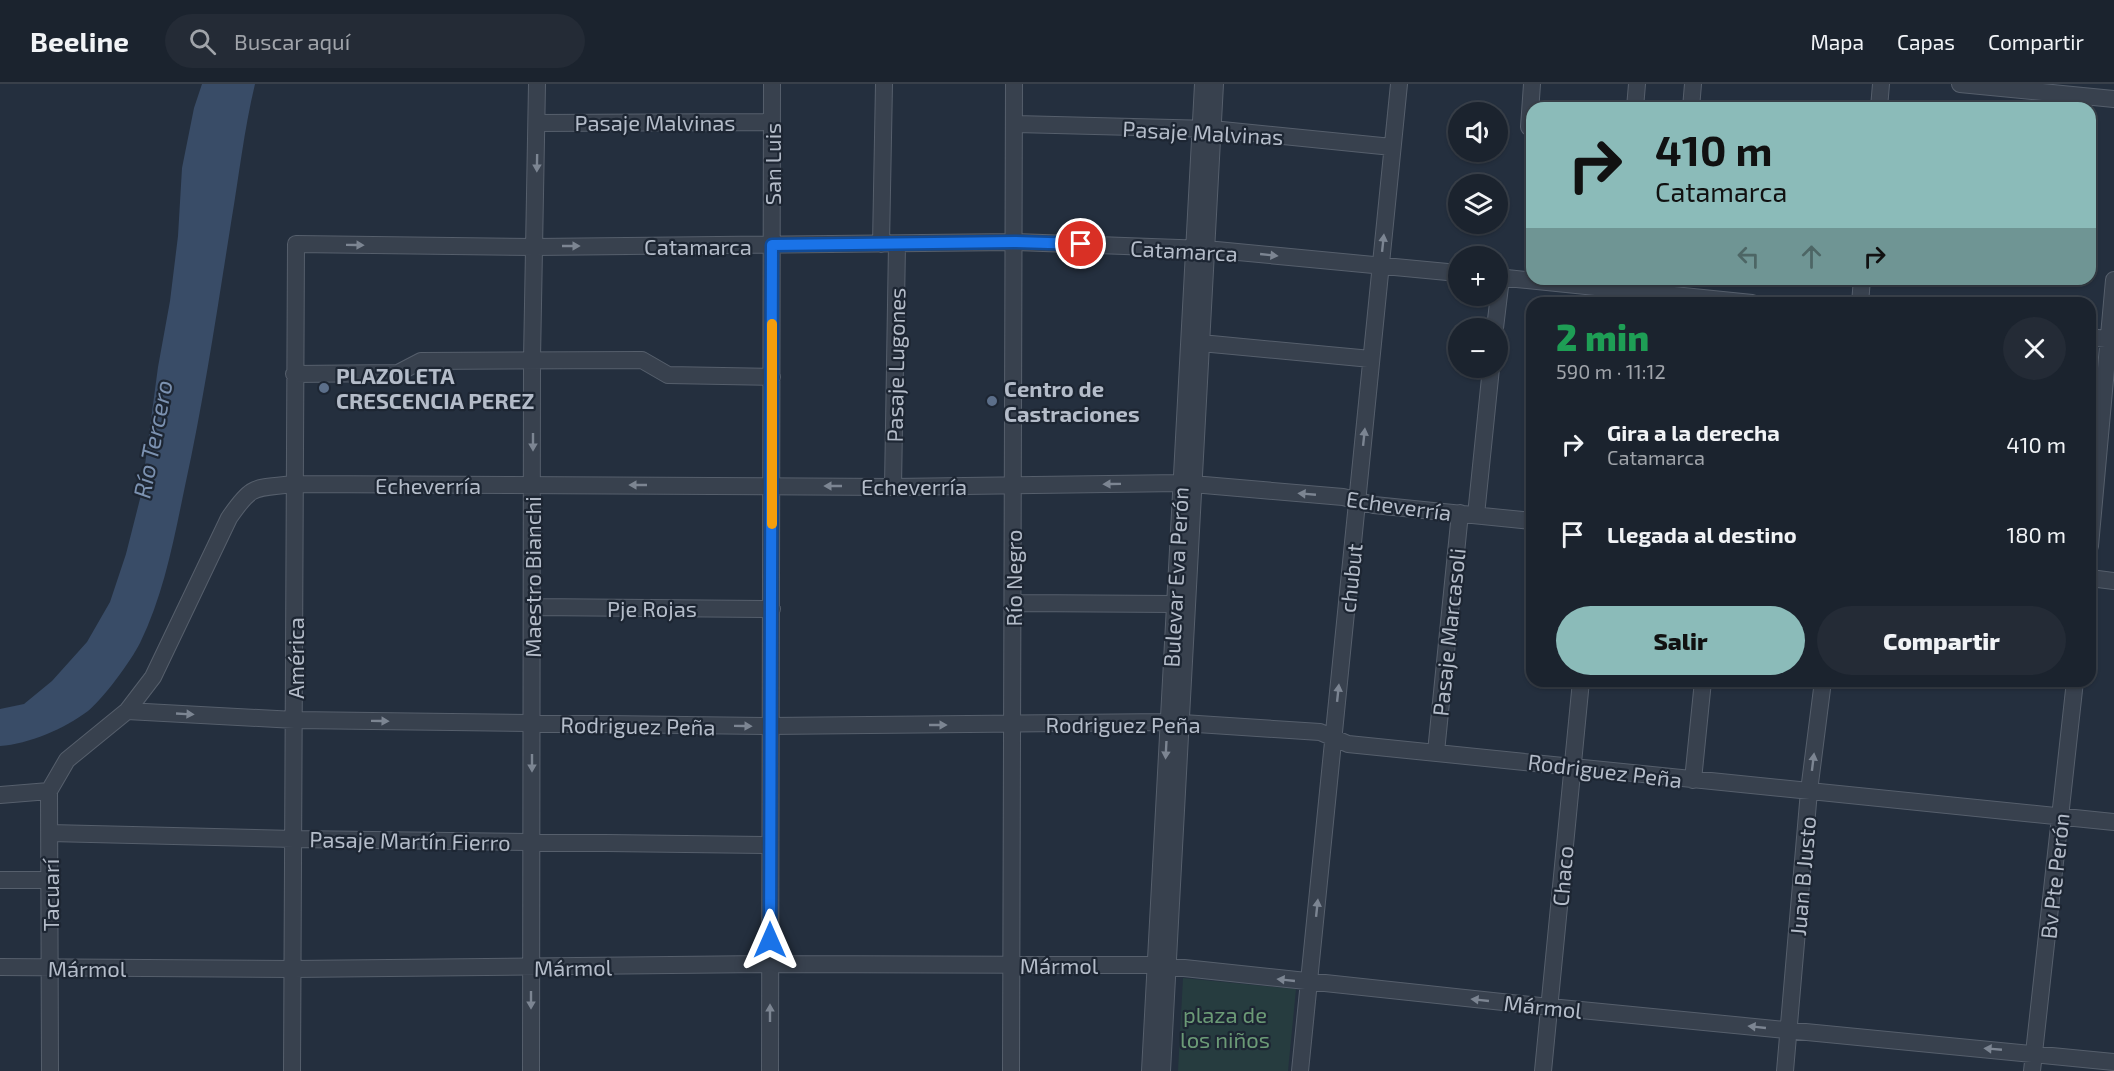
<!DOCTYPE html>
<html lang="es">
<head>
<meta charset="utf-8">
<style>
  :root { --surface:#1b232e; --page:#242b36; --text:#f1f3f6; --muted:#a0a4aa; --line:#39404a; --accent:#8bbbb9 }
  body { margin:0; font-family:"Exo 2",sans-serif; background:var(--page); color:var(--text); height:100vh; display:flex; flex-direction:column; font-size:22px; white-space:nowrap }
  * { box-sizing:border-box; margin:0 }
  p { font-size:20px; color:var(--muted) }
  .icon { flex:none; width:33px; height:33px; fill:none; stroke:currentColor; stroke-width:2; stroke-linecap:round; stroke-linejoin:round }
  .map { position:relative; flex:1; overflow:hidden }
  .panel { position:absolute; left:1526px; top:213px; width:570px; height:390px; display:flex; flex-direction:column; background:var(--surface); border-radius:18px; box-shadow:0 2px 4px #0004,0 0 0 2px var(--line) }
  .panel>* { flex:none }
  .banner { position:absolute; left:1526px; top:18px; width:570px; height:183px; border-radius:18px; box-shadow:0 2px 4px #0004,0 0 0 2px var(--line); background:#8bbbb9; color:#111; overflow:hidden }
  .fabs { position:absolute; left:1448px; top:18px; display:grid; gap:12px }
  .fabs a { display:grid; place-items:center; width:60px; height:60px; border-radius:50%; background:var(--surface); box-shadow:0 2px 4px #0004,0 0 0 2px var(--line); font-size:30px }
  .pin { position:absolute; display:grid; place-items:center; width:51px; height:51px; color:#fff; margin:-26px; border:3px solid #fff; border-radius:50%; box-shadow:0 2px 6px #0007 }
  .me { position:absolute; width:66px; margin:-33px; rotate:0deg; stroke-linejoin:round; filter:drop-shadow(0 0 4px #0008) }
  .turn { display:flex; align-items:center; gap:21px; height:126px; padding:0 30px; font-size:27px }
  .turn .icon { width:78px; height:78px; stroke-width:2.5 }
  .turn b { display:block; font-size:42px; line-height:51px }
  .lanes { display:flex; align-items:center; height:57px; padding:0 30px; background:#0003; justify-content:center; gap:30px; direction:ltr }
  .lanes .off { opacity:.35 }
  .round { display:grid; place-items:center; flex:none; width:63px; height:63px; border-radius:32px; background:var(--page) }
  .headline { display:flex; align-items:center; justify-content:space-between; height:102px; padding:0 30px }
  h1 { font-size:36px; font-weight:800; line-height:45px; color:#1e9e55 }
  .action { display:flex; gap:12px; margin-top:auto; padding:12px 30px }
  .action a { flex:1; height:69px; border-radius:36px; background:var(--accent); color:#111; font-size:24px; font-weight:800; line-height:69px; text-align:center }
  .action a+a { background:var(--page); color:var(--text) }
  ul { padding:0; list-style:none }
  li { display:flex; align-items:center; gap:18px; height:90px; padding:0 30px }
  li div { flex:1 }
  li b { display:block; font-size:22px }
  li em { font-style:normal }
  header { display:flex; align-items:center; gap:36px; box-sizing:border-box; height:84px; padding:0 30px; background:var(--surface); border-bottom:2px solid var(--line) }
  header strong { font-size:28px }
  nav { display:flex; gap:33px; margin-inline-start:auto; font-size:21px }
  .search { width:420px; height:54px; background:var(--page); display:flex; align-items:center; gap:15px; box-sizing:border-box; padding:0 21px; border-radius:33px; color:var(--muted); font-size:22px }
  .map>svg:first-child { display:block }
</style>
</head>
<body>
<header>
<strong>Beeline</strong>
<div class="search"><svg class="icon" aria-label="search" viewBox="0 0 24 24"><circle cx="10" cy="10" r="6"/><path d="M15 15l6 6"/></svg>Buscar aquí</div>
<nav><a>Mapa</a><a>Capas</a><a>Compartir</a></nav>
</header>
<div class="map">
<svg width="2114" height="987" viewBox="0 0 2114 987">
  <rect width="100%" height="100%" fill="#242f3e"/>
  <!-- green -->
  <path fill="#263c3f" d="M 1183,894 L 1296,905 L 1288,987 L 1178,987 Z"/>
  <!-- water -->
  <path fill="#394c67" d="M 202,0 L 255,0 C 244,46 239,92 231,139 C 217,227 204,315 185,402 C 174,455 164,510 140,559 C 131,577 103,615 88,627 C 64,645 29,660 0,662 L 0,625 L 24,620 L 52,597 L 87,558 L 110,518 L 126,470 L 141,411 L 158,283 L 170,217 L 178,152 L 182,84 L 194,24 Z"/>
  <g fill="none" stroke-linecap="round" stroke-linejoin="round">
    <!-- minor casing -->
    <g stroke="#565f6c" stroke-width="18">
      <path id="minor" d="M 1960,0 L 2114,15
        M 1635,24 L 1637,0
        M 1691,24 L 1693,0
        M 1879,24 L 1881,0
        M 537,39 L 772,38
        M 1014,40 L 1212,45 L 1392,63
        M 1529,43 L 1532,0
        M 881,160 L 884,0
        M 1497,193 L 1752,219
        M 1860,219 L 1862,195
        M 1495,244 L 1501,194
        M 2090,253 L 2114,256
        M 1201,259 L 1371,275
        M 294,290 L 398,289 L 421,277 L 642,276 L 668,291 L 772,293
        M 893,403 L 897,160
        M 1476,431 L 1491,284
        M 2090,462 L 2114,196
        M 2090,494 L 2114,497
        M 1013,519 L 1174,520
        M 532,523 L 772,525
        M 127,627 L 295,636 L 770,642 L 1167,638 L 1320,648 L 1348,660 L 2114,738
        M 1436,668 L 1460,429
        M 1693,696 L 1703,597
        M 49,707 L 67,676 L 127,627 L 153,593 L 229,434 C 253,399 254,405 294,400 L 893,403 L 1181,399 L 1343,413 L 1374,421 L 1532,437
        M 49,707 L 50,987
        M 0,711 L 49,707
        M 50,749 L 294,755 L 770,761
        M 0,796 L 49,796
        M 0,883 L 293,885 L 770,880 L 1156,881 L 1550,923 L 2114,978
        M 292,987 L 296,160 L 535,163 L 1014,158 L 1206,165 L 1458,189
        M 531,987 L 532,275 L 537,0
        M 770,987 L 772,0
        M 1011,987 L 1014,0
        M 1150,987 L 1203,0
        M 1162,987 L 1215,0
        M 1300,987 L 1399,0
        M 1543,987 L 1581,597
        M 1785,987 L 1809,707 L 1823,597
        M 2032,987 L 2075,597"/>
    </g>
    <!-- minor -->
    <use href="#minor" stroke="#38414e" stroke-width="16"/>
  </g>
  <!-- one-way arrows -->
  <defs><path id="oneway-solid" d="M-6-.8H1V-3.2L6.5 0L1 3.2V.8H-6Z" transform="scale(1.5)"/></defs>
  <g fill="#7c8592">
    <use href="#oneway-solid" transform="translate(537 79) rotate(91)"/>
    <use href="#oneway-solid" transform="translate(1383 159) rotate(-84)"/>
    <use href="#oneway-solid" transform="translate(355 161) rotate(1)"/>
    <use href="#oneway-solid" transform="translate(571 162)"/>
    <use href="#oneway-solid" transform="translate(1269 171) rotate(6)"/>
    <use href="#oneway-solid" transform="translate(1364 353) rotate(-84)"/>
    <use href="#oneway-solid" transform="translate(533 358) rotate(90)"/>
    <use href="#oneway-solid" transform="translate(1112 400) rotate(179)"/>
    <use href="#oneway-solid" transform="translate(638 401) rotate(-180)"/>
    <use href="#oneway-solid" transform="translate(833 402) rotate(-180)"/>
    <use href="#oneway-solid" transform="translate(1307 410) rotate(-175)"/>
    <use href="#oneway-solid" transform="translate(1338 609) rotate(-84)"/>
    <use href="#oneway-solid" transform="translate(185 630) rotate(3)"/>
    <use href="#oneway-solid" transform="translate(380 637) rotate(1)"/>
    <use href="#oneway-solid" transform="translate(938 641)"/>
    <use href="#oneway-solid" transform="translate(743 642) rotate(1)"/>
    <use href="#oneway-solid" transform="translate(1166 666) rotate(93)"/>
    <use href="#oneway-solid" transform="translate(1813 678) rotate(-83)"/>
    <use href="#oneway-solid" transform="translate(532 679) rotate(90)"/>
    <use href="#oneway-solid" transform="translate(1317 824) rotate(-84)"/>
    <use href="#oneway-solid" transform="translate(1286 896) rotate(-174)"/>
    <use href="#oneway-solid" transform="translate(531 916) rotate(90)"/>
    <use href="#oneway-solid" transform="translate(1480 916) rotate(-174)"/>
    <use href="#oneway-solid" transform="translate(770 929) rotate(-90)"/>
    <use href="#oneway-solid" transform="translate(1757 943) rotate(-174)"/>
    <use href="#oneway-solid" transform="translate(1993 965) rotate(-175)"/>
  </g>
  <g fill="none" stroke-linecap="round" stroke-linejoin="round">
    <!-- route casing -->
    <g stroke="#114b97" stroke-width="15">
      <path id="route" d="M 770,856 L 772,161 L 1014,158 L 1081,160"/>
    </g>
    <!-- route -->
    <use href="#route" stroke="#1a73e8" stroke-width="10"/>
    <!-- slow -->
    <path stroke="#f59e0b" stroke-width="10" d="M 772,240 L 772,440"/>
  </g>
  <!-- markers -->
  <g fill="#5c6f8a" stroke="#1d2633" stroke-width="2">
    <circle cx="324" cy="304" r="6"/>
    <circle cx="992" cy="317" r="6"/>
  </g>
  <g text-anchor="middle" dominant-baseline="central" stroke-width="4.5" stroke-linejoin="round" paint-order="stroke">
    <!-- street labels -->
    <g font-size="22" fill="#b4bcc9" stroke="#1d2633">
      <text x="655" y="38">Pasaje Malvinas</text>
      <text transform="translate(1203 48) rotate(3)">Pasaje Malvinas</text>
      <text transform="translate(772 80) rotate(-90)">San Luis</text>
      <text x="698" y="162">Catamarca</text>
      <text transform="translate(1184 166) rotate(3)">Catamarca</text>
      <text transform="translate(895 281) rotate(-89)">Pasaje Lugones</text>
      <text x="428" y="401">Echeverría</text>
      <text x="914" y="402">Echeverría</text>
      <text transform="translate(1399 421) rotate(8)">Echeverría</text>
      <text transform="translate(532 493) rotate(-90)">Maestro Bianchi</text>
      <text transform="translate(1175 493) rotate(-87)">Bulevar Eva Perón</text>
      <text transform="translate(1013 494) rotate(-90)">Río Negro</text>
      <text transform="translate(1350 494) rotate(-84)">chubut</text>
      <text x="652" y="524">Pje Rojas</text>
      <text transform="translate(1448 548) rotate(-84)">Pasaje Marcasoli</text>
      <text transform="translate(295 574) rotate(-90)">América</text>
      <text x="1123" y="640">Rodriguez Peña</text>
      <text transform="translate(638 641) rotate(1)">Rodriguez Peña</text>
      <text transform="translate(1605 686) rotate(7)">Rodriguez Peña</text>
      <text transform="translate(410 756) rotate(1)">Pasaje Martín Fierro</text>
      <text transform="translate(1562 792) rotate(-85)">Chaco</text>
      <text transform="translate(1802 792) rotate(-85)">Juan B Justo</text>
      <text transform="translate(2054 792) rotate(-84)">Bv Pte Perón</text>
      <text transform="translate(50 811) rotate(-90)">Tacuarí</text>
      <text x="1059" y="881">Mármol</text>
      <text transform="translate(573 883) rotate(-1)">Mármol</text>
      <text x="87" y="884">Mármol</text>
      <text transform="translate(1543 922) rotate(6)">Mármol</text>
    </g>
    <!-- poi labels -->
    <g font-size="22" font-weight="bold" fill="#b4bcc9" stroke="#1d2633" text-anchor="start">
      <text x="336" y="291">PLAZOLETA<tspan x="336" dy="25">CRESCENCIA PEREZ</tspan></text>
      <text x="1004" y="304">Centro de<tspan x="1004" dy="25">Castraciones</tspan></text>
    </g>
    <!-- park labels -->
    <g font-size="22" fill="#6b9a76" stroke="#1d2633">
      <text x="1225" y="930">plaza de<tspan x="1225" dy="25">los niños</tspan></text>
    </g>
    <!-- water labels -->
    <g font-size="24" font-style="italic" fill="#7c92b1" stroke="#1d2633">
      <text transform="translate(152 355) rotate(-79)">Río Tercero</text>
    </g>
  </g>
</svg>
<div class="fabs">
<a><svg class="icon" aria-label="sound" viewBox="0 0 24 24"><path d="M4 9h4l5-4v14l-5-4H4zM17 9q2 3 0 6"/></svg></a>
<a><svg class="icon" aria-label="layers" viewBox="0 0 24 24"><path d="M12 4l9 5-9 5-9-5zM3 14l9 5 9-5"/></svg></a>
<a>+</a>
<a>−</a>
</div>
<div class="pin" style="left:1081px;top:160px;background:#d93025"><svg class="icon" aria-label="arrive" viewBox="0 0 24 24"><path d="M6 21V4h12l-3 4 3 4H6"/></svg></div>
<svg class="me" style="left:770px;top:856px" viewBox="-20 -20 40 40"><path d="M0-17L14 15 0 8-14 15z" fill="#1a73e8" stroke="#fff" stroke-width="4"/></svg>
<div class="banner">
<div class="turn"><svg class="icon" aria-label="right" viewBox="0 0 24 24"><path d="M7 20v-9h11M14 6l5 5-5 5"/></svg><div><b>410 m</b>Catamarca</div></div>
<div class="lanes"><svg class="icon off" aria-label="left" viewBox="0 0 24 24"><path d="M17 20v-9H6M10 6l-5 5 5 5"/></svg><svg class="icon off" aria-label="ahead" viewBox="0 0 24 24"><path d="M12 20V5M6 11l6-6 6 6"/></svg><svg class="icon" aria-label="right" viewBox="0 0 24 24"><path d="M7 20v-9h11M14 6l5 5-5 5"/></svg></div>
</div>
<section class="panel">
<div class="headline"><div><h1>2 min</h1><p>590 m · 11:12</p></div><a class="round"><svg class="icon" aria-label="close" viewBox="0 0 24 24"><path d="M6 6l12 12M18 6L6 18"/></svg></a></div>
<ul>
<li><svg class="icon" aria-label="right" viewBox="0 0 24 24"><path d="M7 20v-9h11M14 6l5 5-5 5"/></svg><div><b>Gira a la derecha</b><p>Catamarca</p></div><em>410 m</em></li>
<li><svg class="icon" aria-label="arrive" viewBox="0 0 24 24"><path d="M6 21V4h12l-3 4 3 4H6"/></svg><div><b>Llegada al destino</b></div><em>180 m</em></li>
</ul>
<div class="action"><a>Salir</a><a>Compartir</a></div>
</section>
</div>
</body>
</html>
